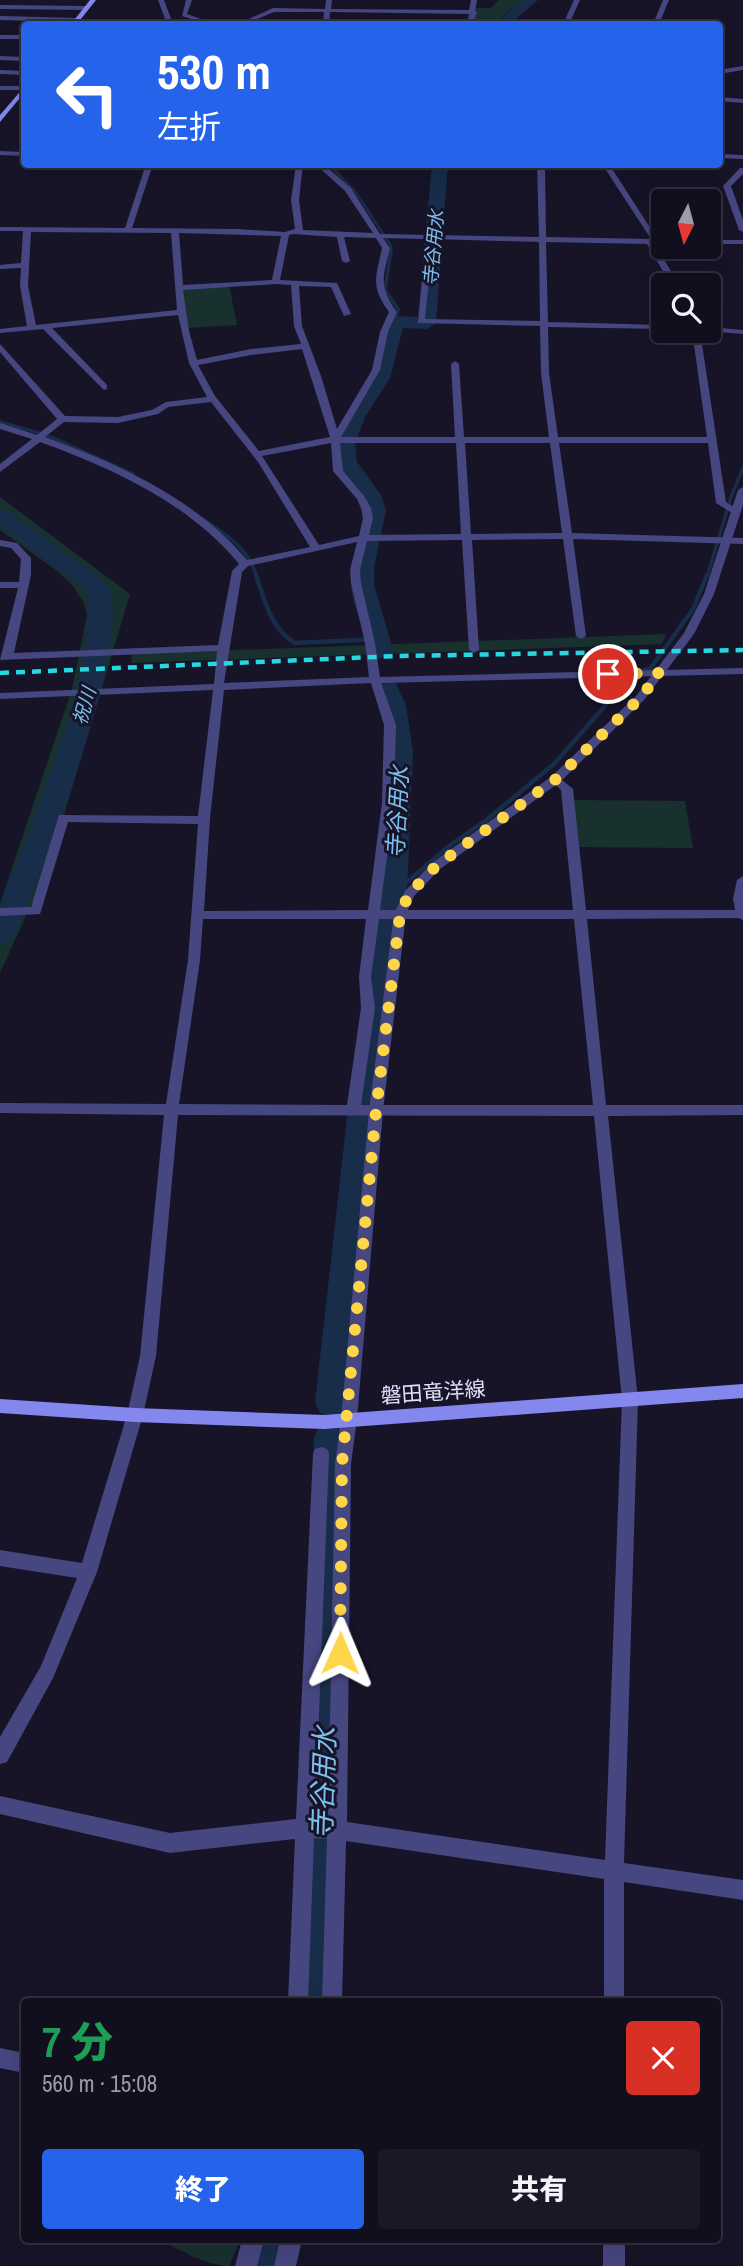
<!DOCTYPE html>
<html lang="ja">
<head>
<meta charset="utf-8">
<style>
  :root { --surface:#110f1e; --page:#1a1827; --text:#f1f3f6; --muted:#9c9ca4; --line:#302f3c; --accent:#2563eb }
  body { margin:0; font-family:"Archivo Narrow","Noto Sans JP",sans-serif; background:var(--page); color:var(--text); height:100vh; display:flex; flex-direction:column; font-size:26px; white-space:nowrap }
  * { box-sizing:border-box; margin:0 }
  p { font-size:23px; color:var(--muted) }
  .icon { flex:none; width:38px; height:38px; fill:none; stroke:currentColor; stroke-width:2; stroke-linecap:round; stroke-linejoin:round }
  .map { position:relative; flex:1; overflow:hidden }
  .sheet { position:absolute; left:21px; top:1998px; width:700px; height:245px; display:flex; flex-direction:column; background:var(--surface); border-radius:7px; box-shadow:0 7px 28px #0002,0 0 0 2px var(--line) }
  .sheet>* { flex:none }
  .banner { position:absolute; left:21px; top:21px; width:702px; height:147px; border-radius:7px; box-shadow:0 7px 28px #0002,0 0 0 2px var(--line); background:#2563eb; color:#fff; overflow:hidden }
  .needle { width:46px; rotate:186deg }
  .buttons { position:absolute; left:651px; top:189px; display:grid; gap:14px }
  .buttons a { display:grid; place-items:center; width:70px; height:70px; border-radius:7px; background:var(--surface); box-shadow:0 7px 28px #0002,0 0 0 2px var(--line); font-size:35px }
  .pin { position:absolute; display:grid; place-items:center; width:60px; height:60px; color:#fff; margin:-30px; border:4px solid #fff; border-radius:50%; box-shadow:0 2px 7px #0007 }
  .me { position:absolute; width:77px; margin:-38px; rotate:1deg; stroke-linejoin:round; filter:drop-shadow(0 0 5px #0008) }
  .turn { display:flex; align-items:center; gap:24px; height:147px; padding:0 21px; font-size:32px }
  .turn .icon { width:91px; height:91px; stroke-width:2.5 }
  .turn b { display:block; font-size:49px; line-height:60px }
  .round { display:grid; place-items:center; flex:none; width:74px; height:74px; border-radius:7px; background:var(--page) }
  .summary { display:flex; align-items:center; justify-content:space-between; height:119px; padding:0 21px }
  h1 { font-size:42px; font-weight:800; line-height:52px; color:#1e9e55 }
  .action { display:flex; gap:14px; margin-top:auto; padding:14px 21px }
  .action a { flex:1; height:80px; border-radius:7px; background:var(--accent); color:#fff; font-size:28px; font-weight:800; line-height:80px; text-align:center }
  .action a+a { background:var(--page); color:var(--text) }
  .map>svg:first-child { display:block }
</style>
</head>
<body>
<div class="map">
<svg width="743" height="2266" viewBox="0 0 743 2266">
  <rect width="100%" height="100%" fill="#171428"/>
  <!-- green -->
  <path fill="#18312f" d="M 499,0 L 523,0 L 494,24 L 468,24 L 471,22 L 474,8 L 491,8 Z
    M 229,285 L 237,325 L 187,328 L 181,288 Z
    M 0,497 L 130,594 L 49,865 L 0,973 L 0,904 L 72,689 L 87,615 L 84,603 L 73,586 L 56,570 L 0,530 Z
    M 666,634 L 662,644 L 131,663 L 132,654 Z
    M 568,800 L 685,801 L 693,848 L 573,847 Z
    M 159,2240 L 240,2241 L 229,2266 C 204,2265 181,2250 159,2240 Z"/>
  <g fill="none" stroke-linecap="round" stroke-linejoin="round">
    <!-- stream-far2 -->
    <path stroke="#172d4a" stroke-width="2.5" d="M 328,164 L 355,191 L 391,246 L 391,251"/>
    <!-- stream-far1 -->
    <path stroke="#172d4a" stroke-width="3.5" d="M 391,250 L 385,290 L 398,309 L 395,322
      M 0,422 L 49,436 L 133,474
      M 203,519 C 228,536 247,547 257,577
      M 707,577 L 731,497 L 743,468"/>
    <!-- stream -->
    <path stroke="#172d4a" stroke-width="4.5" d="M 256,575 C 265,601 270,628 295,643 L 380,639
      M 393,894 L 449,846 L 485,821 L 554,764 L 635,672 L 650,669 L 693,609 L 707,575"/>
    <!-- river -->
    <path fill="#172d4a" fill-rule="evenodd" d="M 523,0 L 538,0 L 510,24 L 495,24 Z
      M 432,164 L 448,164 L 436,323 L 427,329 L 403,328 L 390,378 L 365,417 L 355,443 L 357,462 L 381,495 L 386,510 L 374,568 L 374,585 L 394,653 L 390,658 L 374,658 L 370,653 C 365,627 349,602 351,575 C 352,552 369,529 364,507 C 359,483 332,472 335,445 C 337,419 359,401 370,379 C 379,361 380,341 386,322 L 395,316 L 418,317 Z
      M 0,510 L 8,511 L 107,584 C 137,628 38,893 10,941 L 0,944 C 0,932 0,918 0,906 C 5,886 19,861 26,841 C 54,758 90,681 88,591 L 0,526 Z
      M 385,677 L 394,679 L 406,705 L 413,753 L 407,894 L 379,1100 L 351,1402 L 346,1413 L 333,1418 L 320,1413 L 315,1402 L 349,1100 L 379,894 L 387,753 L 382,705 L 373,684 L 376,679 Z
      M 332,1421 L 345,1426 L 350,1438 L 340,2002 L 294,2002 L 314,1438 L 319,1426 Z
      M 249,2240 L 299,2240 L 293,2266 L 243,2266 Z"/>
    <!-- minor -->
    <path fill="#464781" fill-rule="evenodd" d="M 158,0 L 164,0 L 173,24 L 167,24 Z
      M 186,0 L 192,0 L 187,14 L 215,24 L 207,24 L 182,16 Z
      M 326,0 L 332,0 L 331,9 L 469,10 L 471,0 L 477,0 L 475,11 L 477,12 L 473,24 L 467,24 L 469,14 L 330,12 L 329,24 L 323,24 L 324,12 L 274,12 L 245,24 L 238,24 L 273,8 L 325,9 Z
      M 574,0 L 580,0 L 569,24 L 563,24 Z
      M 663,0 L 669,0 L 659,24 L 653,24 Z
      M 0,5 L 87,6 L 90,8 L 87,10 L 0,9 Z
      M 0,16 L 78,18 L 81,20 L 78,22 L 0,20 Z
      M 0,35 L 24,35 L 24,39 L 0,39 Z
      M 0,56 L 24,57 L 24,61 L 0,60 Z
      M 743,66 L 743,70 L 719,74 L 719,70 Z
      M 0,70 L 24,71 L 24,75 L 0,74 Z
      M 0,151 L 24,152 L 24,156 L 0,155 Z
      M 719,154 L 743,155 L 743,159 L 719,158 Z
      M 146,164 L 153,164 L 132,228 L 237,229 L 285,232 L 295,229 L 291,200 L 296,164 L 303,164 L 299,200 L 303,230 L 373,233 L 345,191 L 315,164 L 323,164 L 351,188 L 380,234 L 539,237 L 537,164 L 545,164 L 546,237 L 651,239 L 602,164 L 609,164 L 658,240 L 663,240 L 663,244 L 655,244 L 679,285 L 671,285 L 647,244 L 546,242 L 548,322 L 663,325 L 663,329 L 548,327 L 549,373 L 558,437 L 707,437 L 692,331 L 700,331 L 726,502 L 740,511 L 732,513 L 716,503 L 708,443 L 559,443 L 572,533 L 743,538 L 743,544 L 573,539 L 586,636 L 581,639 L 576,636 L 563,539 L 472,540 L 479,650 L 474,653 L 469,650 L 462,540 L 367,541 L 360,570 L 361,583 L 375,643 L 380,677 L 743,668 L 743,674 L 381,683 L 396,725 L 394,803 L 380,910 L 573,910 L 561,790 L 550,779 L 556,775 L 573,789 L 586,910 L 735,910 L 733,899 L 737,880 L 743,876 L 743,920 L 738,918 L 587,919 L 606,1105 L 743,1105 L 743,1115 L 608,1116 L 638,1400 L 624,1863 L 743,1880 L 743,1900 L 624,1882 L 624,2002 L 604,2002 L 604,1879 L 346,1841 L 342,2002 L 322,2002 L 327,1839 L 314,1838 L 308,2002 L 288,2002 L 295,1839 L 170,1853 L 0,1814 L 0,1796 L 170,1833 L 296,1819 L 313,1454 L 315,1449 L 321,1447 L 327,1449 L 329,1454 L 315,1819 L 328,1820 L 335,1464 L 341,1419 L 343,1414 L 349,1412 L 355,1414 L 357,1419 L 351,1464 L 347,1822 L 605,1860 L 622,1400 L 594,1116 L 178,1115 L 156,1356 L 143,1415 L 97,1572 L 53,1678 L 7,1762 L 0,1764 L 0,1737 L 41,1666 L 77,1578 L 0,1566 L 0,1550 L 82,1563 L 127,1415 L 140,1356 L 164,1115 L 0,1113 L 0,1103 L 166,1104 L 188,960 L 198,824 L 68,822 L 40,914 L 0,916 L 0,908 L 31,907 L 59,815 L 198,816 L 213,690 L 0,699 L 0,693 L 214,684 L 217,651 L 0,660 L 18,588 L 0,588 L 0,582 L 19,582 L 21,559 L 11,548 L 0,546 L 0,540 L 17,543 L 31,558 L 31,575 L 14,653 L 218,645 L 232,571 L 239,564 C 189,503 112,468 40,442 L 0,472 L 0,464 L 32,439 L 0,429 L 0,423 L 37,435 L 57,419 L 0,352 L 0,344 L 65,416 L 118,417 L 152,410 L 166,402 L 207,397 L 189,363 L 178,315 L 52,328 L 107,385 L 107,389 L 104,390 L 43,329 L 0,333 L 0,329 L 27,326 L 20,286 L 21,268 L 0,269 L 0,265 L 21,263 L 23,231 L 0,231 L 0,227 L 125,228 ZM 31,232 L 171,233 L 177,310 L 36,325 L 28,286 ZM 179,233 L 281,236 L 272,280 L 183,285 ZM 293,234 L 337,237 L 342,261 L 346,263 L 350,261 L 344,237 L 376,238 L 382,248 C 376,277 370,286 389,312 L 380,332 L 372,370 L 337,429 L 321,376 L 302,326 L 299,286 L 331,287 L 344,316 L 351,314 L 337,283 L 280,280 L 289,235 ZM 383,238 L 426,239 L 418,323 L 540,326 L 541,373 L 549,437 L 464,437 L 459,364 L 455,361 L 451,364 L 455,437 L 341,437 L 380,370 L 388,332 L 397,312 C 378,286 383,278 390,248 ZM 433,239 L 539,242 L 540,321 L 425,319 ZM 276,284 L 291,285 L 294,326 L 301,344 L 251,349 L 197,360 L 189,331 L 183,290 ZM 302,349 L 330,437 L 259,451 L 215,396 L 198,365 L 251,355 ZM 211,402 L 258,462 L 310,547 L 247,560 C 196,499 119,464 45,437 L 64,422 L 118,423 L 158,414 L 168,407 ZM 331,443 L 333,471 L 357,499 L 361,508 L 363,518 L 359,536 L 319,545 L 262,456 ZM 340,443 L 456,443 L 461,534 L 369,535 L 373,518 L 371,508 L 364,496 L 343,471 ZM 465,443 L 550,443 L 562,533 L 471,534 ZM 357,542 L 350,570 L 351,583 L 365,643 L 369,677 L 224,683 L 242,572 L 248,566 ZM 371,683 L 384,725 L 382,803 L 368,910 L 204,911 L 210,818 L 224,690 ZM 203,919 L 366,919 L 359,977 L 361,1008 L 347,1105 L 179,1104 L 200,960 ZM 379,919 L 574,919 L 593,1105 L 361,1105 L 375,1008 L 371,977 Z
      M 740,168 L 743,168 L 743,174 L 731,186 L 743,220 L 743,232 L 739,230 L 723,186 Z
      M 709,240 L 743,240 L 743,244 L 709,244 Z
      M 709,327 L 743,330 L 743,334 L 706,331 L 709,331 Z
      M 0,2048 L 24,2053 L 24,2073 L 0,2068 Z
      M 242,2240 L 264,2240 L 257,2266 L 235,2266 Z
      M 280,2240 L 302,2240 L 296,2266 L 274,2266 Z
      M 603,2240 L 625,2240 L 625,2266 L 603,2266 Z"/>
    <!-- tertiary -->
    <path fill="#464781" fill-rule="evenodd" d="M 0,86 L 24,86 L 24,90 L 0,90 Z
      M 719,97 L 743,99 L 743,103 L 719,101 Z
      M 743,487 L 743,505 L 714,594 L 694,634 L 644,700 L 560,782 L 440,869 L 414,896 L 406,914 L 383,1111 L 357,1419 L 355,1424 L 349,1426 L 343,1424 L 341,1419 L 369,1111 L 394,914 L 405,891 L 432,863 L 552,776 L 636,696 L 684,633 L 704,594 L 738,490 Z"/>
    <!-- secondary -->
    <path fill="#8487ee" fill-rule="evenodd" d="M 90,0 L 96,0 L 77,24 L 71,24 Z
      M 24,87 L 24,93 L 0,122 L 0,115 Z
      M 743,1384 L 743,1398 L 324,1429 L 135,1422 L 0,1413 L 0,1399 L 135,1408 L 324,1415 Z"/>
    <!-- rail -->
    <path stroke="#26d8e1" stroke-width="4.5" stroke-dasharray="9 7" stroke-linecap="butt" d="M 0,673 L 398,656 L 743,650"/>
  </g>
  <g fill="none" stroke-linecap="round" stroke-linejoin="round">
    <!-- route -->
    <path stroke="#ffd54a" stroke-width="12" stroke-dasharray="0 21.6" d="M 340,1653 L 342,1464 L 376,1111 L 400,914 L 409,894 L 436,866 L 556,779 L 640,698 L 660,673 L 608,674"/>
  </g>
  <g text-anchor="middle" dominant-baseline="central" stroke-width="6" stroke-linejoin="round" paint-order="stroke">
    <!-- far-water labels -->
    <g font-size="19" font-style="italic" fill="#7cbeed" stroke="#171428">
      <text transform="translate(433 248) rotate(-85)">寺谷用水</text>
      <text transform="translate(84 706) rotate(-74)">祝川</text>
    </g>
    <!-- street labels -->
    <g font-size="21" fill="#e1e0fb" stroke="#171428">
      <text transform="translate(433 1392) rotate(-4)">磐田竜洋線</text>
    </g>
    <!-- water labels -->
    <g font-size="23" font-style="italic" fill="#7cbeed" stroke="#171428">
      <text transform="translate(397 812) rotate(-87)">寺谷用水</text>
    </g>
    <!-- near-water labels -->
    <g font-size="28" font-style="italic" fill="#7cbeed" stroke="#171428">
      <text transform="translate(323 1783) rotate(-88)">寺谷用水</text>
    </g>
  </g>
</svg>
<div class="buttons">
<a><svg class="needle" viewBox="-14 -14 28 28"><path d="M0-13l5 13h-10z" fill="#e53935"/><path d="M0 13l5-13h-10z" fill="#9c9ca4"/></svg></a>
<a><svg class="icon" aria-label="search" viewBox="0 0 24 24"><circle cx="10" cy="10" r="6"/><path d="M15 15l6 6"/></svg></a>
</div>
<div class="pin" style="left:608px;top:674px;background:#d93025"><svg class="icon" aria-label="arrive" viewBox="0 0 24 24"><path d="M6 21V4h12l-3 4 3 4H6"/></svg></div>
<svg class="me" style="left:340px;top:1653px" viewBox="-20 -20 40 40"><path d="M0-17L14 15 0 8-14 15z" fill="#ffd54a" stroke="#fff" stroke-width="4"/></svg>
<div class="banner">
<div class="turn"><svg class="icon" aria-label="left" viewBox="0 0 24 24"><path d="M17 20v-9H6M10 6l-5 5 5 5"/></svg><div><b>530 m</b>左折</div></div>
</div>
<section class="sheet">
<div class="summary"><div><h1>7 分</h1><p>560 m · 15:08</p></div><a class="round" style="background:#d93025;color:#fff"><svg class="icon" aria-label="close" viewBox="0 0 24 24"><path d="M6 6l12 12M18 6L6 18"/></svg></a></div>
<div class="action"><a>終了</a><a>共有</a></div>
</section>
</div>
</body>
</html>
